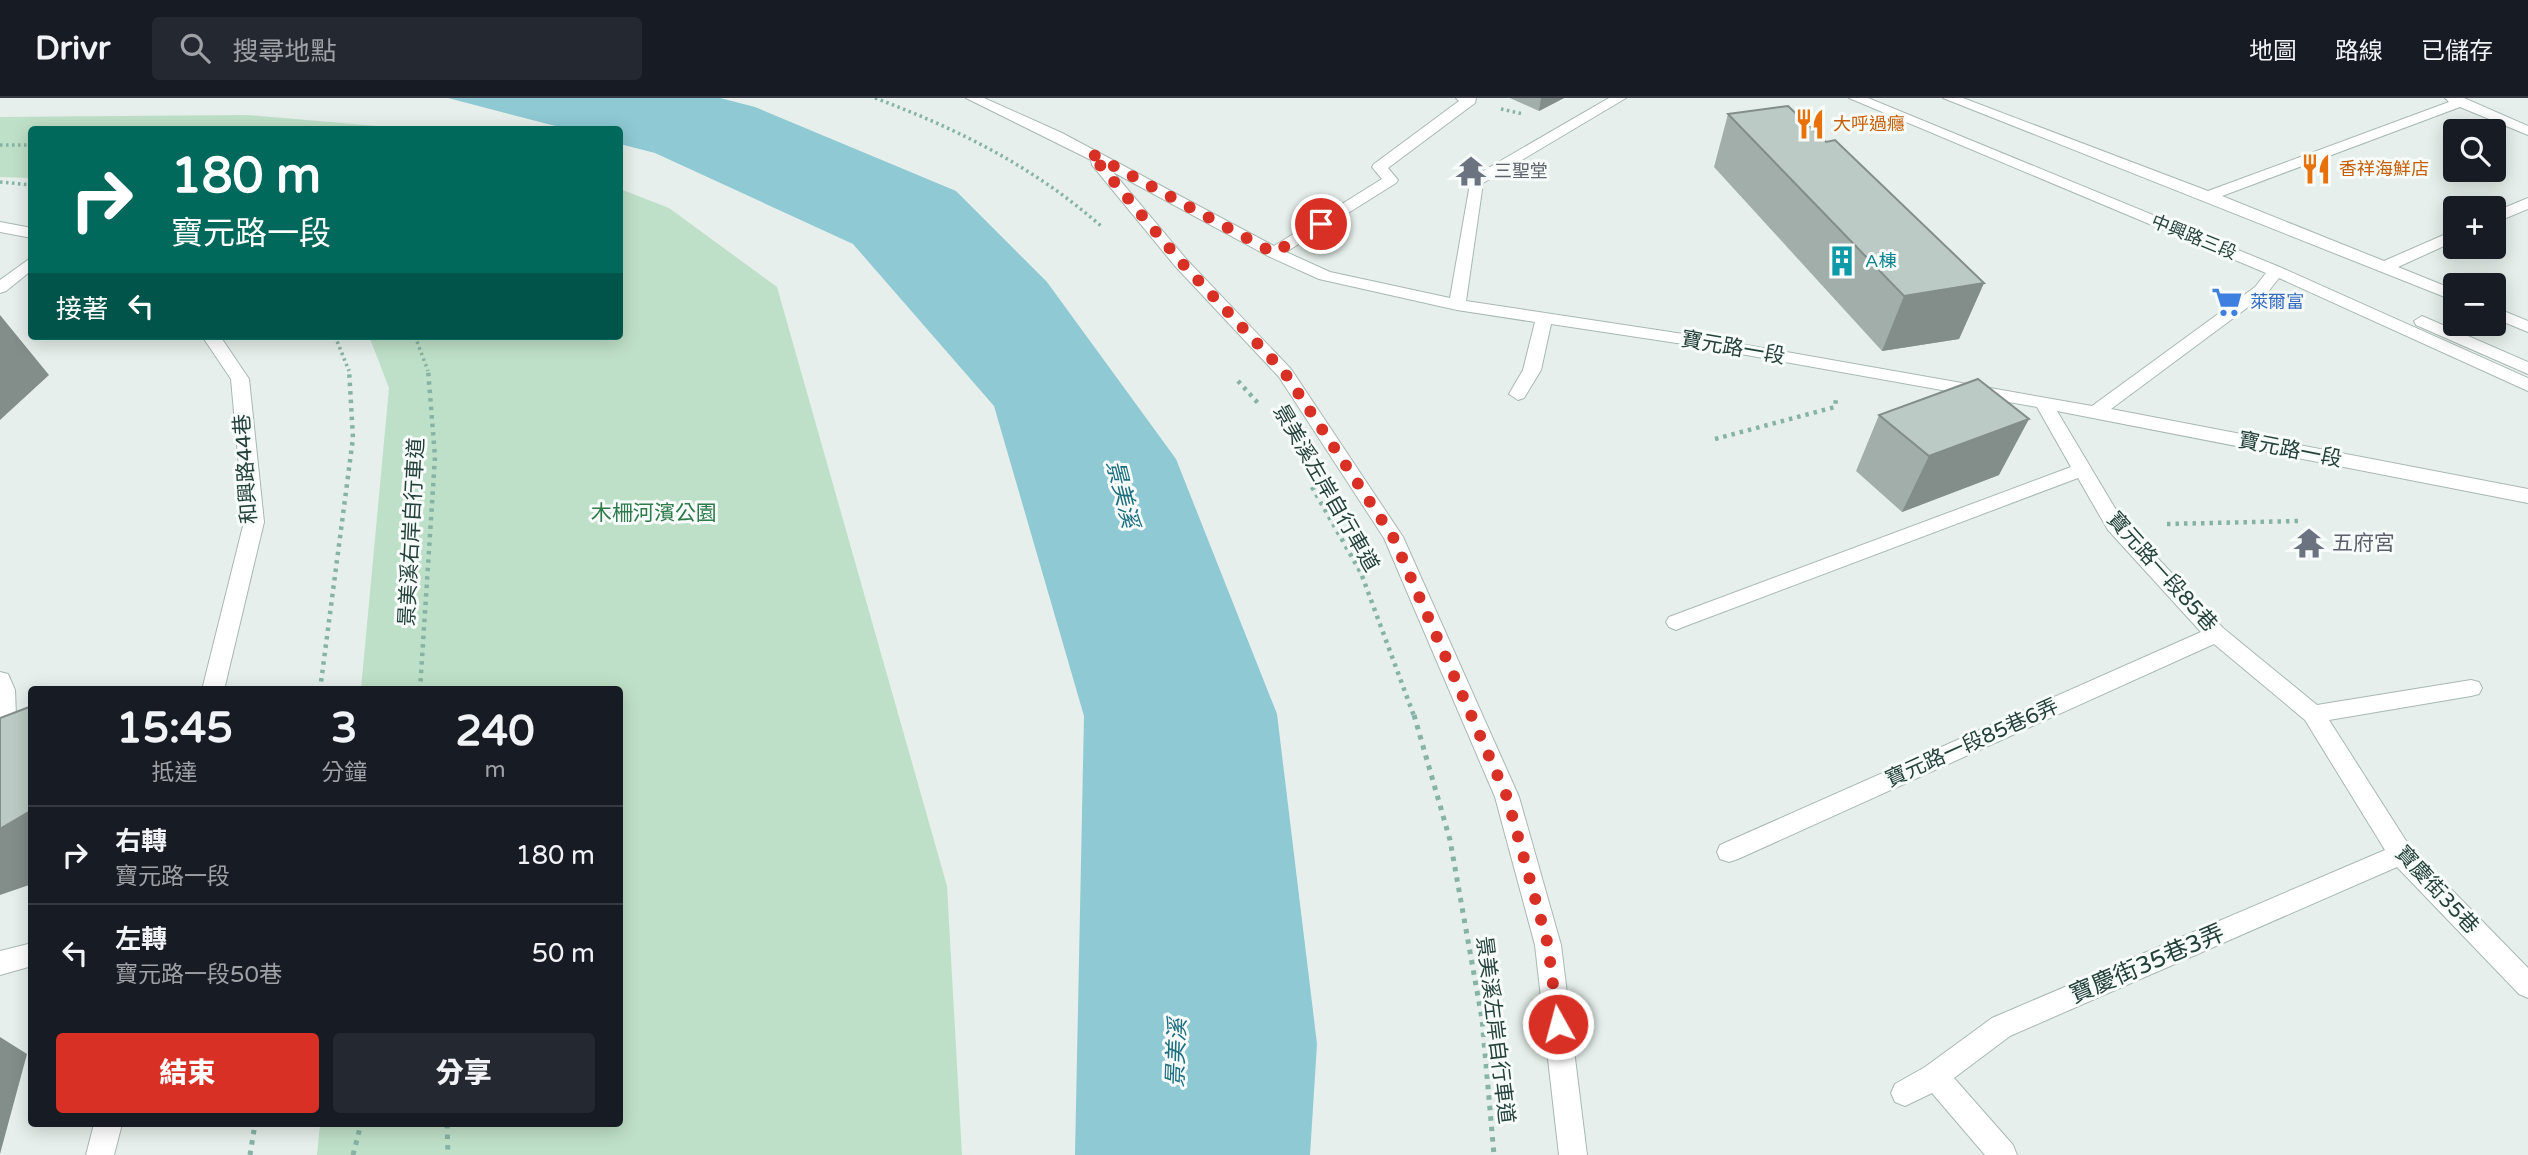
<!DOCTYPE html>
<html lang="zh-TW">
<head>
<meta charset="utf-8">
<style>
  :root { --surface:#171b24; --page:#242831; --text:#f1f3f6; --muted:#9ea1a6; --line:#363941; --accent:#d93025 }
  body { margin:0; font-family:"Varela Round","Noto Sans TC",sans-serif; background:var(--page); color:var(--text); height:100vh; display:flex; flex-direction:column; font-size:26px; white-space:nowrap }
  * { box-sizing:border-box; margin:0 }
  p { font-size:23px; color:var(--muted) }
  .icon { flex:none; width:38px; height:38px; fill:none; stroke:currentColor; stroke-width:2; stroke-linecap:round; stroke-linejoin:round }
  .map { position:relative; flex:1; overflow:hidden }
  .panel { position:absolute; left:28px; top:588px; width:595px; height:441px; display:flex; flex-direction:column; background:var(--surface); border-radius:7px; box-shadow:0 4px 18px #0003 }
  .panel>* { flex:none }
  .banner { position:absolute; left:28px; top:28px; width:595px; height:214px; border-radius:7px; box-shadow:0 4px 18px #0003; background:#00695c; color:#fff; overflow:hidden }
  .buttons { position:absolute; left:2443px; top:21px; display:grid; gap:14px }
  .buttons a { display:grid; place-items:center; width:63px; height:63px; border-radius:7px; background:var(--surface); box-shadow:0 4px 18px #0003; font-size:35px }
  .pin { position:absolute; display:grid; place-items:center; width:60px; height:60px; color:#fff; margin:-30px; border:4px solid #fff; border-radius:50%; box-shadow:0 2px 7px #0007 }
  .me { position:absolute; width:77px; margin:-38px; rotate:353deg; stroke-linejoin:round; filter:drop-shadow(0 0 5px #0008) }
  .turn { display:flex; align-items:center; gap:24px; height:147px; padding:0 28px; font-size:32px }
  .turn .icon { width:91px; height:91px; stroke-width:2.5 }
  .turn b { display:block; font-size:49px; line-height:60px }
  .then { display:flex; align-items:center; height:66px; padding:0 28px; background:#0003; gap:14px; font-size:26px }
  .eta { display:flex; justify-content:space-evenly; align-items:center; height:119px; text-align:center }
  .eta b { font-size:42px; font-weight:800; line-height:49px }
  .primary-button { display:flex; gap:14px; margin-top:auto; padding:14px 28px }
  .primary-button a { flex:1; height:80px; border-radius:7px; background:var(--accent); color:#fff; font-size:28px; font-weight:800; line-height:80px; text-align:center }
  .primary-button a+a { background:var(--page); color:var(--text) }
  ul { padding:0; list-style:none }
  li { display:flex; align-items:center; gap:21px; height:98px; padding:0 28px; border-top:2px solid var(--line) }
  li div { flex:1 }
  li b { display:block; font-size:26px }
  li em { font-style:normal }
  header { display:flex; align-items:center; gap:42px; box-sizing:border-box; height:98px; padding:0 35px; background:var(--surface); border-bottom:2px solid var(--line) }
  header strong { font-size:33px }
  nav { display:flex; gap:38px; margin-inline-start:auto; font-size:24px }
  .search { width:490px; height:63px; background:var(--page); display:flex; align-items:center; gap:18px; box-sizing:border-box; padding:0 24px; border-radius:7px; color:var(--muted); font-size:26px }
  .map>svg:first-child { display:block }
</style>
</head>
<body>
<header>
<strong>Drivr</strong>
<div class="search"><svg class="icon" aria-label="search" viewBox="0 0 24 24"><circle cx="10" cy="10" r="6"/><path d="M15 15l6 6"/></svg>搜尋地點</div>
<nav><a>地圖</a><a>路線</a><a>已儲存</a></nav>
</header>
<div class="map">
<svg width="2528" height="1057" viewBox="0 0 2528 1057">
  <rect width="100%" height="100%" fill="#e6efeb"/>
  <!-- green -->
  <path fill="#bfe0c8" d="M 247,17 L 412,31 L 32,32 L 31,80 L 0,79 L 0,19 Z
    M 620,91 L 669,110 L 777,189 L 947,788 L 962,1057 L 317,1057 L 320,1026 L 620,1026 L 620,592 L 361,591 L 389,290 L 369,238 L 620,238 Z"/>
  <!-- water -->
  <path fill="#8ec9d4" d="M 448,0 L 720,0 L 755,9 L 956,93 L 1047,184 L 1176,361 L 1277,616 L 1317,946 L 1310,1057 L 1075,1057 L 1084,618 L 994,308 L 853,146 L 655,55 L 620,46 L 620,32 L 567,31 Z"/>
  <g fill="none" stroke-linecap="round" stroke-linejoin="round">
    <!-- minor casing -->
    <g stroke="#a8b8b2" stroke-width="2">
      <path id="minor" d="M 966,0 L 984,0 L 1062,35 L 1274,148 L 1382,81 L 1372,69 L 1374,66 L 1459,3 L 1456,0 L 1476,0 L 1475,5 L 1388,70 L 1398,82 L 1396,85 L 1286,154 L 1330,174 L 1450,200 L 1471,80 L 1609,0 L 1626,0 L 1483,85 L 1466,203 L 1690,237 L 2092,308 L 2255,189 L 2266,175 L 1849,0 L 1868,0 L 2282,170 L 2528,280 L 2528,293 L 2279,180 L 2267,195 L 2111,311 L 2528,391 L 2528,405 L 2057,313 L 2122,422 L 2223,530 L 2317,607 L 2471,582 L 2479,584 L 2482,590 L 2479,596 L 2471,598 L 2329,622 L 2410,749 L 2528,870 L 2528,900 L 2519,896 L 2397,769 L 2010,938 L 1954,980 L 2013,1047 L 2017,1057 L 1985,1057 L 1932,995 L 1905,1008 L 1895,1004 L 1891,995 L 1895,986 L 1925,969 L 1992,920 L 2385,752 L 2305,622 L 2214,546 L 1738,761 L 1729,764 L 1720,761 L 1717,754 L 1720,747 L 2201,534 L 2108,432 L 2078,380 L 1683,529 L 1676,532 L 1669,529 L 1666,524 L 1669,519 L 2071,369 L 2037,309 L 1690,247 L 1551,226 L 1541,272 L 1524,300 L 1518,302 L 1509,296 L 1523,272 L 1535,224 L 1457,212 L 1319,181 L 1268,158 L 1113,74 L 1187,162 L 1291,271 L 1403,439 L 1519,699 L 1561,847 L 1587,1057 L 1559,1057 L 1535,847 L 1495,699 L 1384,440 L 1279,279 L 1175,168 L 1092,67 L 1091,62 Z
        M 1943,0 L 1963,0 L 2208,93 L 2449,4 L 2445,0 L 2464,0 L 2528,28 L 2528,37 L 2460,9 L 2222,98 L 2384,163 L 2455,132 L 2455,143 L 2398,169 L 2455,192 L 2455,203 Z
        M 2528,100 L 2528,111 L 2494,125 L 2494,114 Z
        M 0,124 L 32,130 L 32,140 L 0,134 Z
        M 32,159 L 32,172 L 6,193 L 0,195 L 0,182 Z
        M 2494,209 L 2528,223 L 2528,234 L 2494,220 Z
        M 2422,218 L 2528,264 L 2528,276 L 2416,227 L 2414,223 Z
        M 202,238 L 220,238 L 249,281 L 264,424 L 224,592 L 202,592 L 244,424 L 231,281 Z
        M 0,574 L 8,576 L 15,592 L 17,645 L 14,651 L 6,654 L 0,652 Z
        M 32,845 L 32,868 L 0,877 L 0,853 Z
        M 94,1026 L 122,1026 L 114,1057 L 86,1057 Z"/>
    </g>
    <!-- path-far2 -->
    <path stroke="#86b3a5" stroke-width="3.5" stroke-dasharray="2.5 3.5" stroke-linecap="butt" d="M 875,0 C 958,31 1034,69 1101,128
      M 1501,11 L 1523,16
      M 0,47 L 32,47
      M 0,84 L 32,87
      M 335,238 L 349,273
      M 415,238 L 428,273"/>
    <!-- path-far1 -->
    <path stroke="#86b3a5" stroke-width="4.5" stroke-dasharray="3.5 5" stroke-linecap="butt" d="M 1238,283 L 1258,305
      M 1715,341 L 1835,309 L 1836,301
      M 1312,389 L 1361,475 L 1414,618
      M 2167,426 L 2299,423
      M 320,592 L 353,340 L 349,271
      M 420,592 L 435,359 L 428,271"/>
    <!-- path -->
    <path stroke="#86b3a5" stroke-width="5" stroke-dasharray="4.5 6" stroke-linecap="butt" d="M 1414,617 L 1450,742 L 1482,921 L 1494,1057
      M 447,1026 L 448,1057
      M 250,1057 L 255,1026
      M 353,1057 L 361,1026"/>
    <!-- minor -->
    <use href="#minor" fill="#fff" fill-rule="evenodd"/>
  </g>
  <!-- wall -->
  <path fill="#a1aea9" d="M 1510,0 L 1564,0 L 1539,13 Z
    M 1728,16 L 1826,44 L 1984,185 L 1959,241 L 1882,253 L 1714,69 Z
    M 1879,317 L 1999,377 L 1902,414 L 1856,373 Z"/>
  <!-- shaded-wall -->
  <path fill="#838d89" d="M 1541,0 L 1564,0 L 1539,13 Z
    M 1984,185 L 1959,241 L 1882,253 L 1904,198 Z
    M 0,217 L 49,277 L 0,322 Z
    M 2029,321 L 1999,377 L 1902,414 L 1929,358 Z
    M 32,712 L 32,786 L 0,797 L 0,731 Z
    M 0,939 L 27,956 L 0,1056 Z"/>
  <!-- building -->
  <path fill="#bbcac4" stroke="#838d89" stroke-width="2" d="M 1788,8 L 1826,44 L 1835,42 L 1984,185 L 1904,198 L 1728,16 Z
    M 1978,281 L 2029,321 L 1929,358 L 1879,317 Z
    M 32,608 L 32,712 L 0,731 L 0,620 Z"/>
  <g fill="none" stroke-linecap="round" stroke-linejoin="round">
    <!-- route -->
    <path stroke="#d93025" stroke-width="12" stroke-dasharray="0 21.6" d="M 1321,126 L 1274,155 L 1090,55 L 1181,164 L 1285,275 L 1393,439 L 1507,699 L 1548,847 L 1558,926"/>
  </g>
  <!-- icons -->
  <defs>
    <g id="restaurant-bare" transform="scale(2.415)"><path d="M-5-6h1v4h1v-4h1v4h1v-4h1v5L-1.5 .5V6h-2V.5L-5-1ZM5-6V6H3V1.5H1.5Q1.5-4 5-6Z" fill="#e8710a" stroke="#f7fbf9" stroke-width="2.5" paint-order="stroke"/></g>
    <g id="temple-bare" transform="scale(2.415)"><path d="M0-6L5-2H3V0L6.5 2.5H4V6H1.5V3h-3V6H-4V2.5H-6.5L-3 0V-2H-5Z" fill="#6b7280" stroke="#f7fbf9" stroke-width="2.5" paint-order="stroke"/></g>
    <g id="building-bare" transform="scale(2.415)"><path d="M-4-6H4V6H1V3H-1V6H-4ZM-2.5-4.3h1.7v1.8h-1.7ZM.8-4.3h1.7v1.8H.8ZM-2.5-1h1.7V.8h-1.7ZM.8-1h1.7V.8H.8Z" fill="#0f9aa8" stroke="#f7fbf9" stroke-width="2.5" paint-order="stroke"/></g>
    <g id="supermarket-bare" transform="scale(2.415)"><path d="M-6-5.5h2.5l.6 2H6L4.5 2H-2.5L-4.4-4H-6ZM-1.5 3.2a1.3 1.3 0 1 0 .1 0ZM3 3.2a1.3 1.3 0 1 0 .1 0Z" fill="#3f7fe0" stroke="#f7fbf9" stroke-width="2.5" paint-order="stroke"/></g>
  </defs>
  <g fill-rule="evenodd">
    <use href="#restaurant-bare" x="1810" y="26"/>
    <use href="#restaurant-bare" x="2316" y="71"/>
    <use href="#temple-bare" x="1471" y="73"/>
    <use href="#building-bare" x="1842" y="163"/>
    <use href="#supermarket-bare" x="2227" y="204"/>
    <use href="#temple-bare" x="2309" y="445"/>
  </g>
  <g text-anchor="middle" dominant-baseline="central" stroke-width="6" stroke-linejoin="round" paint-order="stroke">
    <!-- far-food labels -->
    <g font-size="18" fill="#c56008" stroke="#f7fbf9" text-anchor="start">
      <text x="1833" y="26">大呼過癮</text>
      <text x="2339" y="71">香祥海鮮店</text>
    </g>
    <!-- far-worship labels -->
    <g font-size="18" fill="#5b616d" stroke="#f7fbf9" text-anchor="start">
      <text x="1494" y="73">三聖堂</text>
    </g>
    <!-- far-street labels -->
    <g font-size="18" fill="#24423a" stroke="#f7fbf9">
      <text transform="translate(2194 139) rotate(22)">中興路三段</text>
    </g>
    <!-- far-culture labels -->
    <g font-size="18" fill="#0d838f" stroke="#f7fbf9" text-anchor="start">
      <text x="1865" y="163">A棟</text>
    </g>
    <!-- far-shop labels -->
    <g font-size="18" fill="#366cbe" stroke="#f7fbf9" text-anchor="start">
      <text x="2250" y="204">萊爾富</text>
    </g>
    <!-- street labels -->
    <g font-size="21" fill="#24423a" stroke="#f7fbf9">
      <text transform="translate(1733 250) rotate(10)">寶元路一段</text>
      <text transform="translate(2290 352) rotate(11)">寶元路一段</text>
      <text transform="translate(246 371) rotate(-94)">和興路44巷</text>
      <text transform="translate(1326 390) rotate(60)">景美溪左岸自行車道</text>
      <text transform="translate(412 434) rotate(-87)">景美溪右岸自行車道</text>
      <text transform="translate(2162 474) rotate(48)">寶元路一段85巷</text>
      <text transform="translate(1972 645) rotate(-24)">寶元路一段85巷6弄</text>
      <text transform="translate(2437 792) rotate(47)">寶慶街35巷</text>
      <text transform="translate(1495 932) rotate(83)">景美溪左岸自行車道</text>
    </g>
    <!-- park labels -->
    <g font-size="21" fill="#2d7a4b" stroke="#f7fbf9">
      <text x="654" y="415">木柵河濱公園</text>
    </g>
    <!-- worship labels -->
    <g font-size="21" fill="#5b616d" stroke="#f7fbf9" text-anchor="start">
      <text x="2332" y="445">五府宮</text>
    </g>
    <!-- water labels -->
    <g font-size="23" font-style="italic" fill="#1c6f80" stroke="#f7fbf9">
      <text transform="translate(1122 396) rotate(76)">景美溪</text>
      <text transform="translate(1177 955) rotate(-88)">景美溪</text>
    </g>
    <!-- near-street labels -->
    <g font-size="24" fill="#24423a" stroke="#f7fbf9">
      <text transform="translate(2147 866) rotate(-23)">寶慶街35巷3弄</text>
    </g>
  </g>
</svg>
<div class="buttons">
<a><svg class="icon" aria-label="search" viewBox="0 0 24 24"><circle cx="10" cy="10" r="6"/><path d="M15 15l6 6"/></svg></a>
<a>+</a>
<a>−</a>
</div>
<div class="pin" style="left:1321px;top:126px;background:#d93025"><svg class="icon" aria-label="arrive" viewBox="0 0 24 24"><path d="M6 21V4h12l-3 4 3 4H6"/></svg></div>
<svg class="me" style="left:1558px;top:926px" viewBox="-20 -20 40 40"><circle r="17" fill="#d93025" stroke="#fff" stroke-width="3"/><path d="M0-11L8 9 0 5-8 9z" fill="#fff"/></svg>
<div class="banner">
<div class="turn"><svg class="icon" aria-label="right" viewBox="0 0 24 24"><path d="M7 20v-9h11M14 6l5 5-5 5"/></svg><div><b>180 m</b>寶元路一段</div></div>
<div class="then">接著<svg class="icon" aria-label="left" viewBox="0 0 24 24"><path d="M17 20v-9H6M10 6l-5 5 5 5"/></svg></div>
</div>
<section class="panel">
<div class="eta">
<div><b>15:45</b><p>抵達</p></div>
<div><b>3</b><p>分鐘</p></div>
<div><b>240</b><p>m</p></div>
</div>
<ul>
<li><svg class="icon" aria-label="right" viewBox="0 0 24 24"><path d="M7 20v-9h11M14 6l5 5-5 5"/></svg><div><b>右轉</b><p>寶元路一段</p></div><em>180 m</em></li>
<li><svg class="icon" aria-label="left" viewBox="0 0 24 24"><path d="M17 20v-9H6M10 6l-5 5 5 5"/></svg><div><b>左轉</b><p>寶元路一段50巷</p></div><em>50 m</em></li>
</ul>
<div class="primary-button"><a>結束</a><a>分享</a></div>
</section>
</div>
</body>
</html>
